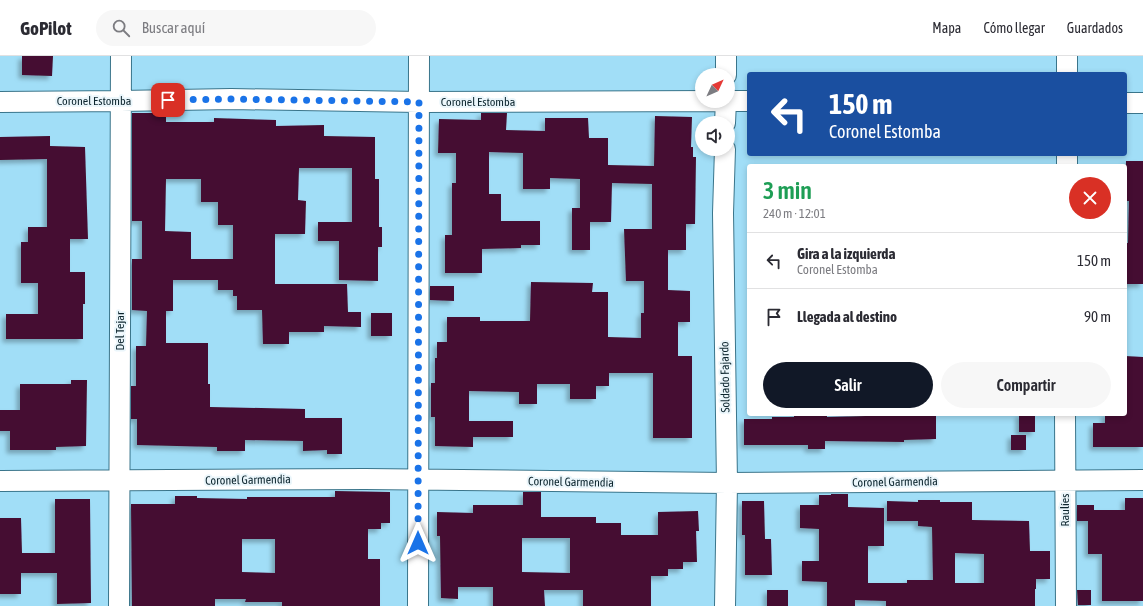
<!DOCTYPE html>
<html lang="es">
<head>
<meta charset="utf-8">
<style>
  :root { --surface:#fff; --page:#f7f7f7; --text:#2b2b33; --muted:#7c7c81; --line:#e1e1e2; --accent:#111827 }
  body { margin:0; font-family:"Asap Condensed",sans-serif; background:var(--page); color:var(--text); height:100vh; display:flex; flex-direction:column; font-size:15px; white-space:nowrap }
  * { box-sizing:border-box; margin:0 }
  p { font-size:13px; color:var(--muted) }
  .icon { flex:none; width:22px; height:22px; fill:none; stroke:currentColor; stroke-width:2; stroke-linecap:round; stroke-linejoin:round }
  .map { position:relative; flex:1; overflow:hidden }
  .side { position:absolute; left:747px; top:108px; width:380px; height:252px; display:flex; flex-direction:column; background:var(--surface); border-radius:4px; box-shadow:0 2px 6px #0003 }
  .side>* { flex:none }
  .hud { position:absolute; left:747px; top:16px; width:380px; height:84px; border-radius:4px; box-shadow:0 2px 6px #0003; background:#1a4fa0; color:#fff; overflow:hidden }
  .needle { width:26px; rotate:46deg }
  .fabs { position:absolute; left:695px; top:12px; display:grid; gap:8px }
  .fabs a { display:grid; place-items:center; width:40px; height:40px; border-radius:50%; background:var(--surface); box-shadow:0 2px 6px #0003; font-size:20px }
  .pin { position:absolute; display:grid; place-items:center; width:34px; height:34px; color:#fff; margin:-17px; border-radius:8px; box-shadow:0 2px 6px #0006 }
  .me { position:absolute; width:44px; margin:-22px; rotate:0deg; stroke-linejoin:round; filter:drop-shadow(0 0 3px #0008) }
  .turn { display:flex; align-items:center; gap:14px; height:84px; padding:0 16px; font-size:18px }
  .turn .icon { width:52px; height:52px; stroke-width:2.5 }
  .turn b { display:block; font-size:28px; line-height:34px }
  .round { display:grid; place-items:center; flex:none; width:42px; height:42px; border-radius:21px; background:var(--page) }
  .headline { display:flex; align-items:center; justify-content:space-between; height:68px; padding:0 16px }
  h1 { font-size:24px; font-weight:600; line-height:30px; color:#1e9e55 }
  .button { display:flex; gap:8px; margin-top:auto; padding:8px 16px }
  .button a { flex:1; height:46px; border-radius:24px; background:var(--accent); color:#fff; font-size:16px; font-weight:600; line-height:46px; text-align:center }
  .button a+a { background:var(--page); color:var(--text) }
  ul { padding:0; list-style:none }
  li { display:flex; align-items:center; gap:12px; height:56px; padding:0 16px; border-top:1px solid var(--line) }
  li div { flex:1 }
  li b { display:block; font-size:15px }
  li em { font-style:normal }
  header { display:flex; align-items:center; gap:24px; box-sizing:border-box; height:56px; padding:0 20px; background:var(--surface); border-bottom:1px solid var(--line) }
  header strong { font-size:19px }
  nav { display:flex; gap:22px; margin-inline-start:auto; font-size:14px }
  .search { width:280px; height:36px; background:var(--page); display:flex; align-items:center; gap:10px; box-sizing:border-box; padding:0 14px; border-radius:22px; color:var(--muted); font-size:15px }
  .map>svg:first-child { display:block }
</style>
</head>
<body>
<header>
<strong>GoPilot</strong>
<div class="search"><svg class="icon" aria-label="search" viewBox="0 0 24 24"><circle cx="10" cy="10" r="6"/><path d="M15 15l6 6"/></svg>Buscar aquí</div>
<nav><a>Mapa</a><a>Cómo llegar</a><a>Guardados</a></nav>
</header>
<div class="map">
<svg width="1143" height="550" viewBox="0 0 1143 550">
  <defs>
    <filter id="shadow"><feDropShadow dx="-3.5" dy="3.5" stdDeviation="2" flood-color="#0004"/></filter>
  </defs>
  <rect width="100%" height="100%" fill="#a1def7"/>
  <!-- building -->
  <path fill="#440d30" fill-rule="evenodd" filter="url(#shadow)" d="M 22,0 L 53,0 L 52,20 L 22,19 Z
    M 132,57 L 166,57 L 166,66 L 214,66 L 214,62 L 276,64 L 276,70 L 324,69 L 324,80 L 375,81 L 375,123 L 379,123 L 379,171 L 382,171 L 382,191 L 378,191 L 378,225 L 339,224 L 339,185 L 318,185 L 318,166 L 352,166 L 352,112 L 299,112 L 298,144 L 306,145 L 305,178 L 275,178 L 275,228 L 347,228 L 348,256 L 361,256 L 361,271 L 324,270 L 324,276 L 289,276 L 289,288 L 263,288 L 262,254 L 237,254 L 237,240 L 233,240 L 233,234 L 218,234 L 218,224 L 173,224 L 173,255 L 166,255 L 166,287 L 208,287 L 208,328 L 210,328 L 210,351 L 305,353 L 305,362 L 342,362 L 342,398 L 327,398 L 327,394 L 303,395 L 303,385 L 245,384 L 245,395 L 217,395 L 217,391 L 137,389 L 137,363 L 131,363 L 131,330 L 136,330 L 136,290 L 146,290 L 147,255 L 132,254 L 132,203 L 142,203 L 142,165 L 132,165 ZM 166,123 L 201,123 L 201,146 L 218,146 L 218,169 L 233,169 L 233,203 L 191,203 L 191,176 L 165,175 Z
    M 481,57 L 507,57 L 506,74 L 545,75 L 545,62 L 588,62 L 589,82 L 608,82 L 608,109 L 654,110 L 655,60 L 692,61 L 691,91 L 693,91 L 693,101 L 696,101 L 695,168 L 686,168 L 686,194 L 668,194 L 668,234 L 690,235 L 690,266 L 678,266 L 678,300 L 692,300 L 692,382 L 653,382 L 653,317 L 609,317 L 609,330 L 596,330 L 596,343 L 570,343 L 570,328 L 537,328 L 537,348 L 519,348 L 519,336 L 469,335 L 469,365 L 513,365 L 513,381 L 473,381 L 473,391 L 435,390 L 435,361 L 431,361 L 431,327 L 435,327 L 435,302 L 437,302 L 437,286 L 447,286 L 447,261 L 480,261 L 480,265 L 530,265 L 531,226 L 593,227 L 592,236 L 608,236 L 608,281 L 641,282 L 641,257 L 644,257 L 644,225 L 626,225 L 624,173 L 652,173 L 652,128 L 612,127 L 611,166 L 590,166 L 590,194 L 572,194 L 572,152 L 580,152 L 580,123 L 550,122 L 550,133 L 523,133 L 523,97 L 489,96 L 489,138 L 501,138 L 501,165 L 540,165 L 540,189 L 521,189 L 521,192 L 482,193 L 482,217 L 445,217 L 445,179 L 452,179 L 452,127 L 456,127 L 456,97 L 438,97 L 439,63 L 481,64 Z
    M 50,80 L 50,90 L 85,91 L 88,183 L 70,183 L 70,216 L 85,216 L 85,248 L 83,248 L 83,283 L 6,283 L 6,258 L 38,258 L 38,227 L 21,227 L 21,186 L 28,186 L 28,171 L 47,171 L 47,103 L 0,104 L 0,81 Z
    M 1126,105 L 1143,105 L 1143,228 L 1125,228 L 1126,187 L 1128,187 L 1129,145 L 1125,145 Z
    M 430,230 L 454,230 L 454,245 L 430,244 Z
    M 371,257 L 392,257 L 392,280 L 371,280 Z
    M 1125,300 L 1143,301 L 1143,391 L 1093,391 L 1093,367 L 1105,367 L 1105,358 L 1125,358 Z
    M 71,324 L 87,324 L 86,390 L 56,391 L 56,394 L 10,394 L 10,375 L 0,375 L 0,354 L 20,354 L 20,328 L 71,328 Z
    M 794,358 L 827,358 L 827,361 L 866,360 L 866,358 L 936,358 L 936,383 L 904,384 L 904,386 L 825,385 L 825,393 L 808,393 L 808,389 L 744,389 L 744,363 L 772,363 L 772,361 L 794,361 Z
    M 1019,358 L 1035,358 L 1035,376 L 1019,376 Z
    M 1011,379 L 1026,379 L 1026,394 L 1011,394 Z
    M 335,435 L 390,436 L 390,467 L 381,467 L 381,473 L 368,473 L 368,503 L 380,503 L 380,550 L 282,550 L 282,546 L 245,546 L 246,543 L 215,543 L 215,550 L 132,550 L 131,448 L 175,448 L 175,440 L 197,440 L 197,442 L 247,443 L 247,441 L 335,441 ZM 242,483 L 275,483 L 275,517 L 242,516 Z
    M 523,436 L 541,436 L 541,461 L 596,461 L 596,467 L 621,467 L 621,479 L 658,479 L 658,456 L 698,455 L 699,475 L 696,475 L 697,506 L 683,506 L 683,513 L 668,513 L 668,520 L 651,520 L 651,550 L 583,550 L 583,534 L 544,534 L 545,550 L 493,550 L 493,531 L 458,531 L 458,543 L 441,542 L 440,480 L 437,480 L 437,456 L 473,457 L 473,449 L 523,449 ZM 522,482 L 570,482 L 570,517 L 522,516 Z
    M 831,438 L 848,438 L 848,451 L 884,452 L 884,490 L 868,490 L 868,527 L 907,527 L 907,524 L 933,524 L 932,471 L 918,470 L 918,465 L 887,465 L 887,445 L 918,446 L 918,444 L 940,444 L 940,446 L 972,446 L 972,464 L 1029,465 L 1030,495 L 1050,495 L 1050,523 L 1036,523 L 1036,533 L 1035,533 L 1035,550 L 886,550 L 886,545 L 855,544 L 855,550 L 827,550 L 827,526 L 802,525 L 802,505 L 819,505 L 819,473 L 800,472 L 800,449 L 819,449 L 819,439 L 831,439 ZM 955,497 L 984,498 L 984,527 L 955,527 Z
    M 1125,442 L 1143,442 L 1143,545 L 1102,545 L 1102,498 L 1088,498 L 1088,465 L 1077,465 L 1077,449 L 1094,449 L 1094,454 L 1125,454 Z
    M 55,443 L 90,443 L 91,547 L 57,548 L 57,517 L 21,517 L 21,538 L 0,538 L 0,462 L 21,462 L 22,497 L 55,497 Z
    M 742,445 L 764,445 L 765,483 L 771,483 L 772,519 L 745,519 L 745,479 L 742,479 Z
    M 767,534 L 788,534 L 788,550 L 767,550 Z
    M 1077,534 L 1091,534 L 1091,549 L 1078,549 Z"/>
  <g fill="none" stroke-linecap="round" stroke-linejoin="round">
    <!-- minor casing -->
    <g stroke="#3a758b" stroke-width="22">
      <path id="minor" d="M 1067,0 L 1067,18
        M 726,19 L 726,0
        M 728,45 L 749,45
        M 0,46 L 121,45 L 231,43 L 419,46 L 716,45
        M 1125,47 L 1143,47
        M 725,67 L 726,45
        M 725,93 L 723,157 L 727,427 L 725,550
        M 1067,110 L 1067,98
        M 1065,358 L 1066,550
        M 0,425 L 365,423 L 727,427 L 1143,424
        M 119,550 L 121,0
        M 418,550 L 419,0"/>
    </g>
    <!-- minor -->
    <use href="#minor" stroke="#fff" stroke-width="20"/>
  </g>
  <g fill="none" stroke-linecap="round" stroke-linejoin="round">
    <!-- route -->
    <path stroke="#1a73e8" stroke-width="7" stroke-dasharray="0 12.6" d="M 168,44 L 231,43 L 419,46 L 418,487"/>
  </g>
  <g text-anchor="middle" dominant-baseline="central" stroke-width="4" stroke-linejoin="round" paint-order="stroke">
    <!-- street labels -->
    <g font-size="12" fill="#0c252e" stroke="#ebf6fb">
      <text x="94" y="45">Coronel Estomba</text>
      <text x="478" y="46">Coronel Estomba</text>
      <text transform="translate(120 275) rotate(-90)">Del Tejar</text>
      <text transform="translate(725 321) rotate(-91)">Soldado Fajardo</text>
      <text transform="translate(248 424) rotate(-1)">Coronel Garmendia</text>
      <text transform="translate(571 426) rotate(1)">Coronel Garmendia</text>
      <text transform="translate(895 426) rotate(-1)">Coronel Garmendia</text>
      <text transform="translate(1065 454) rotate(-90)">Raulíes</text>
    </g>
  </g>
</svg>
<div class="fabs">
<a><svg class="needle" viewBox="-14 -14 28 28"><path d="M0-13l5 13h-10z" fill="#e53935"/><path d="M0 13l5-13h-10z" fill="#7c7c81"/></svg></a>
<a><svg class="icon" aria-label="sound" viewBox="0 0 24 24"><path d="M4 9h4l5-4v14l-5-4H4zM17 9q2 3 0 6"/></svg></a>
</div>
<div class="pin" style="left:168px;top:44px;background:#d93025"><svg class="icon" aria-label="arrive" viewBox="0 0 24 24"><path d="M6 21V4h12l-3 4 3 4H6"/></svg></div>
<svg class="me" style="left:418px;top:487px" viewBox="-20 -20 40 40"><path d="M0-17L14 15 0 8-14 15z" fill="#1a73e8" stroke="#fff" stroke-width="4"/></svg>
<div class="hud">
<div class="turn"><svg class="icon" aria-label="left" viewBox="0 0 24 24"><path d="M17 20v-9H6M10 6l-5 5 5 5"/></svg><div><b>150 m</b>Coronel Estomba</div></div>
</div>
<section class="side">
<div class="headline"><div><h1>3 min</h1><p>240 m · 12:01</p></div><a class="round" style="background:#d93025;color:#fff"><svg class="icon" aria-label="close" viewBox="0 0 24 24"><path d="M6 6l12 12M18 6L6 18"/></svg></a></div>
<ul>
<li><svg class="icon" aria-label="left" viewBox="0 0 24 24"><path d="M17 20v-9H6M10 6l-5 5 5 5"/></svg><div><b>Gira a la izquierda</b><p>Coronel Estomba</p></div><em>150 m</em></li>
<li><svg class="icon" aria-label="arrive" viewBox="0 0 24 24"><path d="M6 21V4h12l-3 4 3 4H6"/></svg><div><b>Llegada al destino</b></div><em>90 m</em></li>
</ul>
<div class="button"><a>Salir</a><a>Compartir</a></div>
</section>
</div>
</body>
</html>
